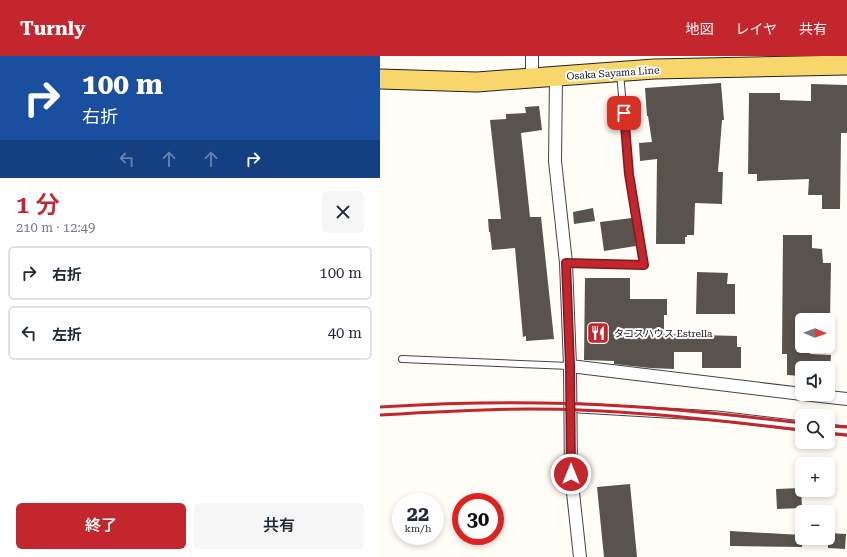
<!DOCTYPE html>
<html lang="ja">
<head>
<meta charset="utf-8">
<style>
  :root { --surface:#fff; --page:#f6f6f7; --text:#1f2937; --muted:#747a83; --line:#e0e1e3; --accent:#c4262e }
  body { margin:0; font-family:"Roboto Serif","Noto Sans JP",serif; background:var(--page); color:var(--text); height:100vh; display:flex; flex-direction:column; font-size:15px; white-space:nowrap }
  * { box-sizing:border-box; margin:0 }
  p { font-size:13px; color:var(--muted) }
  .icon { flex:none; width:22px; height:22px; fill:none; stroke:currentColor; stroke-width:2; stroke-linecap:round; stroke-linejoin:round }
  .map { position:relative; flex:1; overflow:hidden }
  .drawer { display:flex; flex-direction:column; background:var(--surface); width:380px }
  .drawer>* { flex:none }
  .banner { background:#1a4fa0; color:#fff; overflow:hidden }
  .needle { width:26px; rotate:91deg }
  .tools { position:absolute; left:415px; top:257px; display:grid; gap:8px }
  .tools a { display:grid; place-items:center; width:40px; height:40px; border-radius:6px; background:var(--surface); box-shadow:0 2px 6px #0003; font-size:20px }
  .speed { position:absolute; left:12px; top:437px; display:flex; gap:8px; font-size:20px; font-weight:700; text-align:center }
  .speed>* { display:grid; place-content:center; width:52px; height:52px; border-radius:50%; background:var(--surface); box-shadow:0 2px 6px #0003; line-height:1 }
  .speed small { font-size:10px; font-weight:400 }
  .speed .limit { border:6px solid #d22; background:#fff; color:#111 }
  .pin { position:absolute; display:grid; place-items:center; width:34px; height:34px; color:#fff; margin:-17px; border-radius:8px; box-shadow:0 2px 6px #0006 }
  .me { position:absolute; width:44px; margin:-22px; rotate:0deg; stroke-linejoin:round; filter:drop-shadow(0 0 3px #0008) }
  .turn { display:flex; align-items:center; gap:14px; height:84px; padding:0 16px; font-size:18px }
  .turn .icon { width:52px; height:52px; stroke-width:2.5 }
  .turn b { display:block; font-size:28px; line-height:34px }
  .lanes { display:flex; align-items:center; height:38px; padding:0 16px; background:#0003; justify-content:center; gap:20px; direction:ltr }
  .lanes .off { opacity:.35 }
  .round { display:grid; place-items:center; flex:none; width:42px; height:42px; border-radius:6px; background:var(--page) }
  .summary { display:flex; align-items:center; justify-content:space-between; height:68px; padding:0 16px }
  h1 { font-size:24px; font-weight:600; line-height:30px; color:var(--accent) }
  .cta { display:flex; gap:8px; margin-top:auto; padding:8px 16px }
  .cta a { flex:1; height:46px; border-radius:6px; background:var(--accent); color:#fff; font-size:16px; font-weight:600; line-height:46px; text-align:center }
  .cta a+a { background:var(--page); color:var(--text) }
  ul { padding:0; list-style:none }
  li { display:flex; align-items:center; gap:12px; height:54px; margin:0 8px 6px; padding:0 8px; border:2px solid var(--line); border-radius:6px }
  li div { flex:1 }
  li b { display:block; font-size:15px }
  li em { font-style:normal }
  header { display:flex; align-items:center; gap:24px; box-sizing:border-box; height:56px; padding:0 20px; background:var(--accent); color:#fff }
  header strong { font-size:19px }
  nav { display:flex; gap:22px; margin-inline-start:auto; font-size:14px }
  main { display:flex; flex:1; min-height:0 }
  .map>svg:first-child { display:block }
</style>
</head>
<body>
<header>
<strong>Turnly</strong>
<nav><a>地図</a><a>レイヤ</a><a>共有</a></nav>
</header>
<main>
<section class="drawer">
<div class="banner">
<div class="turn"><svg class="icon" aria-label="right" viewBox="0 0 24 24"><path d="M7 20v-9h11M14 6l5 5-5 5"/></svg><div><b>100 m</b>右折</div></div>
<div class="lanes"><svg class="icon off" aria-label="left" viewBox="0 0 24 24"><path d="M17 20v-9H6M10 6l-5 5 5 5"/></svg><svg class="icon off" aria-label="ahead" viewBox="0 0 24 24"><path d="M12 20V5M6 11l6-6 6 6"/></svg><svg class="icon off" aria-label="ahead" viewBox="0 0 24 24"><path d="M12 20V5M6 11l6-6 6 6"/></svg><svg class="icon" aria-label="right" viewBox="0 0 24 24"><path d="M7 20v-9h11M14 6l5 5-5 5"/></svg></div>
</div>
<div class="summary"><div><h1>1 分</h1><p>210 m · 12:49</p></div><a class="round"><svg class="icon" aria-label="close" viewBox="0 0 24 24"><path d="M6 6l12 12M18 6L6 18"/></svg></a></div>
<ul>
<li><svg class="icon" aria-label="right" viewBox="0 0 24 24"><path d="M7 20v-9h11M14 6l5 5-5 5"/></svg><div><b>右折</b></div><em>100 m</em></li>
<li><svg class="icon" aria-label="left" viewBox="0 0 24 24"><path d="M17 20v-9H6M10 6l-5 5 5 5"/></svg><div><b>左折</b></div><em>40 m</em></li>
</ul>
<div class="cta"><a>終了</a><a>共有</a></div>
</section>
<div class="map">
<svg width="467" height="501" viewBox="0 0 467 501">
  <rect width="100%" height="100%" fill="#fffdf5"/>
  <!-- building -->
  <path fill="#5a524d" d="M 341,27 L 344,64 L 342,64 L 338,116 L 343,116 L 342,148 L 315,147 L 314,179 L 307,179 L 307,181 L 305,181 L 305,188 L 276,188 L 277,103 L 260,105 L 259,87 L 272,86 L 268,60 L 267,60 L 265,32 Z
    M 431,28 L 467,29 L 467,77 L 461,77 L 460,153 L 442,153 L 442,139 L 428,139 L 429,123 L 377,125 L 377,118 L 368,118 L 369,37 L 400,37 L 400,44 L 431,45 Z
    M 159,50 L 162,74 L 141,77 L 150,161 L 161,161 L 174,283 L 146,285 L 146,280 L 143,281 L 135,192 L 112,194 L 110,176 L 109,176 L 108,163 L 121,163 L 110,64 L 126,63 L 126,58 L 146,57 L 145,51 Z
    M 213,152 L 215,165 L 194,168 L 193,156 Z
    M 252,162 L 256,190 L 224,195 L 220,166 Z
    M 403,179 L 432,179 L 432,192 L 442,193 L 443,207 L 451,207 L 450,264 L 422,264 L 422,290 L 430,290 L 430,298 L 451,299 L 450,312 L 422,312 L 422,320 L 407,319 L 407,298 L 402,298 Z
    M 317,216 L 348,217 L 347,228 L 355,228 L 355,258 L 316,258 Z
    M 205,222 L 250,222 L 250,243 L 287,243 L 287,259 L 284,259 L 284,278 L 357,280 L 357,291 L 361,291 L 361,312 L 322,312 L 322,296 L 294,296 L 294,313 L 270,312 L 234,308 L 234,305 L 204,304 Z
    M 250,428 L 257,501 L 224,501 L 217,431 Z
    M 421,432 L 422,452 L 397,453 L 396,433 Z
    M 350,475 L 422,479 L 422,491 L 350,490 Z
    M 448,477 L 466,478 L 465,493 L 448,492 Z"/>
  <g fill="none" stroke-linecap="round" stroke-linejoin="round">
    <!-- service casing -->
    <g stroke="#444" stroke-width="8">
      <path id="service" d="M 186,207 L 264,209 L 249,118 L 240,17
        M 22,303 L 190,310"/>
    </g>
    <!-- pedestrian casing -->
    <g stroke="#444" stroke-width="11">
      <path id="pedestrian" d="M 199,352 L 337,360 L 422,370
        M 448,373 L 467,375"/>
    </g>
    <!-- minor casing -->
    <g stroke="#444" stroke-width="14">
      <path id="minor" d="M 176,21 L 175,105 L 186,207 L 190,310 L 191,418 L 200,501
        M 152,22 L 152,0
        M 190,310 L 422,338
        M 423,338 L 467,343"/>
    </g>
    <!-- primary casing -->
    <g stroke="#222" stroke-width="21">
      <path id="primary" d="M 0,23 L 97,26 L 274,13 L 467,9"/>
    </g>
    <!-- service -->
    <use href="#service" stroke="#fff" stroke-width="6"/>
    <!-- pedestrian -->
    <use href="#pedestrian" stroke="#fff" stroke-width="9"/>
    <!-- minor -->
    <use href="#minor" stroke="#fff" stroke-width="12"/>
    <!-- primary -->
    <use href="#primary" stroke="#f9d66b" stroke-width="19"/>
    <!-- rail -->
    <path stroke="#c4262e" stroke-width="3" d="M 0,351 C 80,346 161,345 242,350 C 302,353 362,360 422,367
      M 0,359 C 50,356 101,353 151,353 C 241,353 332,364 422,374
      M 448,370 L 467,371
      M 448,377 L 467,379"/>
  </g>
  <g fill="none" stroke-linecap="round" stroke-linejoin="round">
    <!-- route casing -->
    <g stroke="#7f191e" stroke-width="10">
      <path id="route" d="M 191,418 L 190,310 L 186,207 L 264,209 L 249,118 L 244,57"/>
    </g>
    <!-- route -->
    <use href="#route" stroke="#c4262e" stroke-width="7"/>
  </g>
  <!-- icons -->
  <defs>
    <g id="restaurant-square" transform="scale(1.15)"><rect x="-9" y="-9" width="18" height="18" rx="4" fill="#c4262e" stroke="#fff"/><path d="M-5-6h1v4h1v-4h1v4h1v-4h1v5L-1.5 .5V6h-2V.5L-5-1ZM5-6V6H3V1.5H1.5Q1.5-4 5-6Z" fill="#fff"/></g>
  </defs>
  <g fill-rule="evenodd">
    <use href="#restaurant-square" x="218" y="277"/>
  </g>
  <g text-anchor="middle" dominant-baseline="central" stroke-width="4" stroke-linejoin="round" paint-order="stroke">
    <!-- street labels -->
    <g font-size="10" fill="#111" stroke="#fff">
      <text transform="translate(233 17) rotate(-4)">Osaka Sayama Line</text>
    </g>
    <!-- poi labels -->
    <g font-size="10" fill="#111" stroke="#fff" text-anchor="start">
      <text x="234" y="277">タコスハウス Estrella</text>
    </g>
  </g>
</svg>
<div class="tools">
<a><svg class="needle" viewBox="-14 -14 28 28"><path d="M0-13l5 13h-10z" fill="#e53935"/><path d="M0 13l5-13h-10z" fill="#747a83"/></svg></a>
<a><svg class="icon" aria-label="sound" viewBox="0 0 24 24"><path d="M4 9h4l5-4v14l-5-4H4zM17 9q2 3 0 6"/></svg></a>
<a><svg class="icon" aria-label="search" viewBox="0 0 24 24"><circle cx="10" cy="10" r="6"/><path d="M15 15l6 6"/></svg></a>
<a>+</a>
<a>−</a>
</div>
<div class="speed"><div>22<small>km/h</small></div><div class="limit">30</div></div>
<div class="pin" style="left:244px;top:57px;background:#d93025"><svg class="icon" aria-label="arrive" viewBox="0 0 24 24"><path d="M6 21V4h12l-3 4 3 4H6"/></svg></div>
<svg class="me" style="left:191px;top:418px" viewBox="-20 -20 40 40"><circle r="17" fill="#c4262e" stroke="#fff" stroke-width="3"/><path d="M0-11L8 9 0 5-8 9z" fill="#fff"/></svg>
</div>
</main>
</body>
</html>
